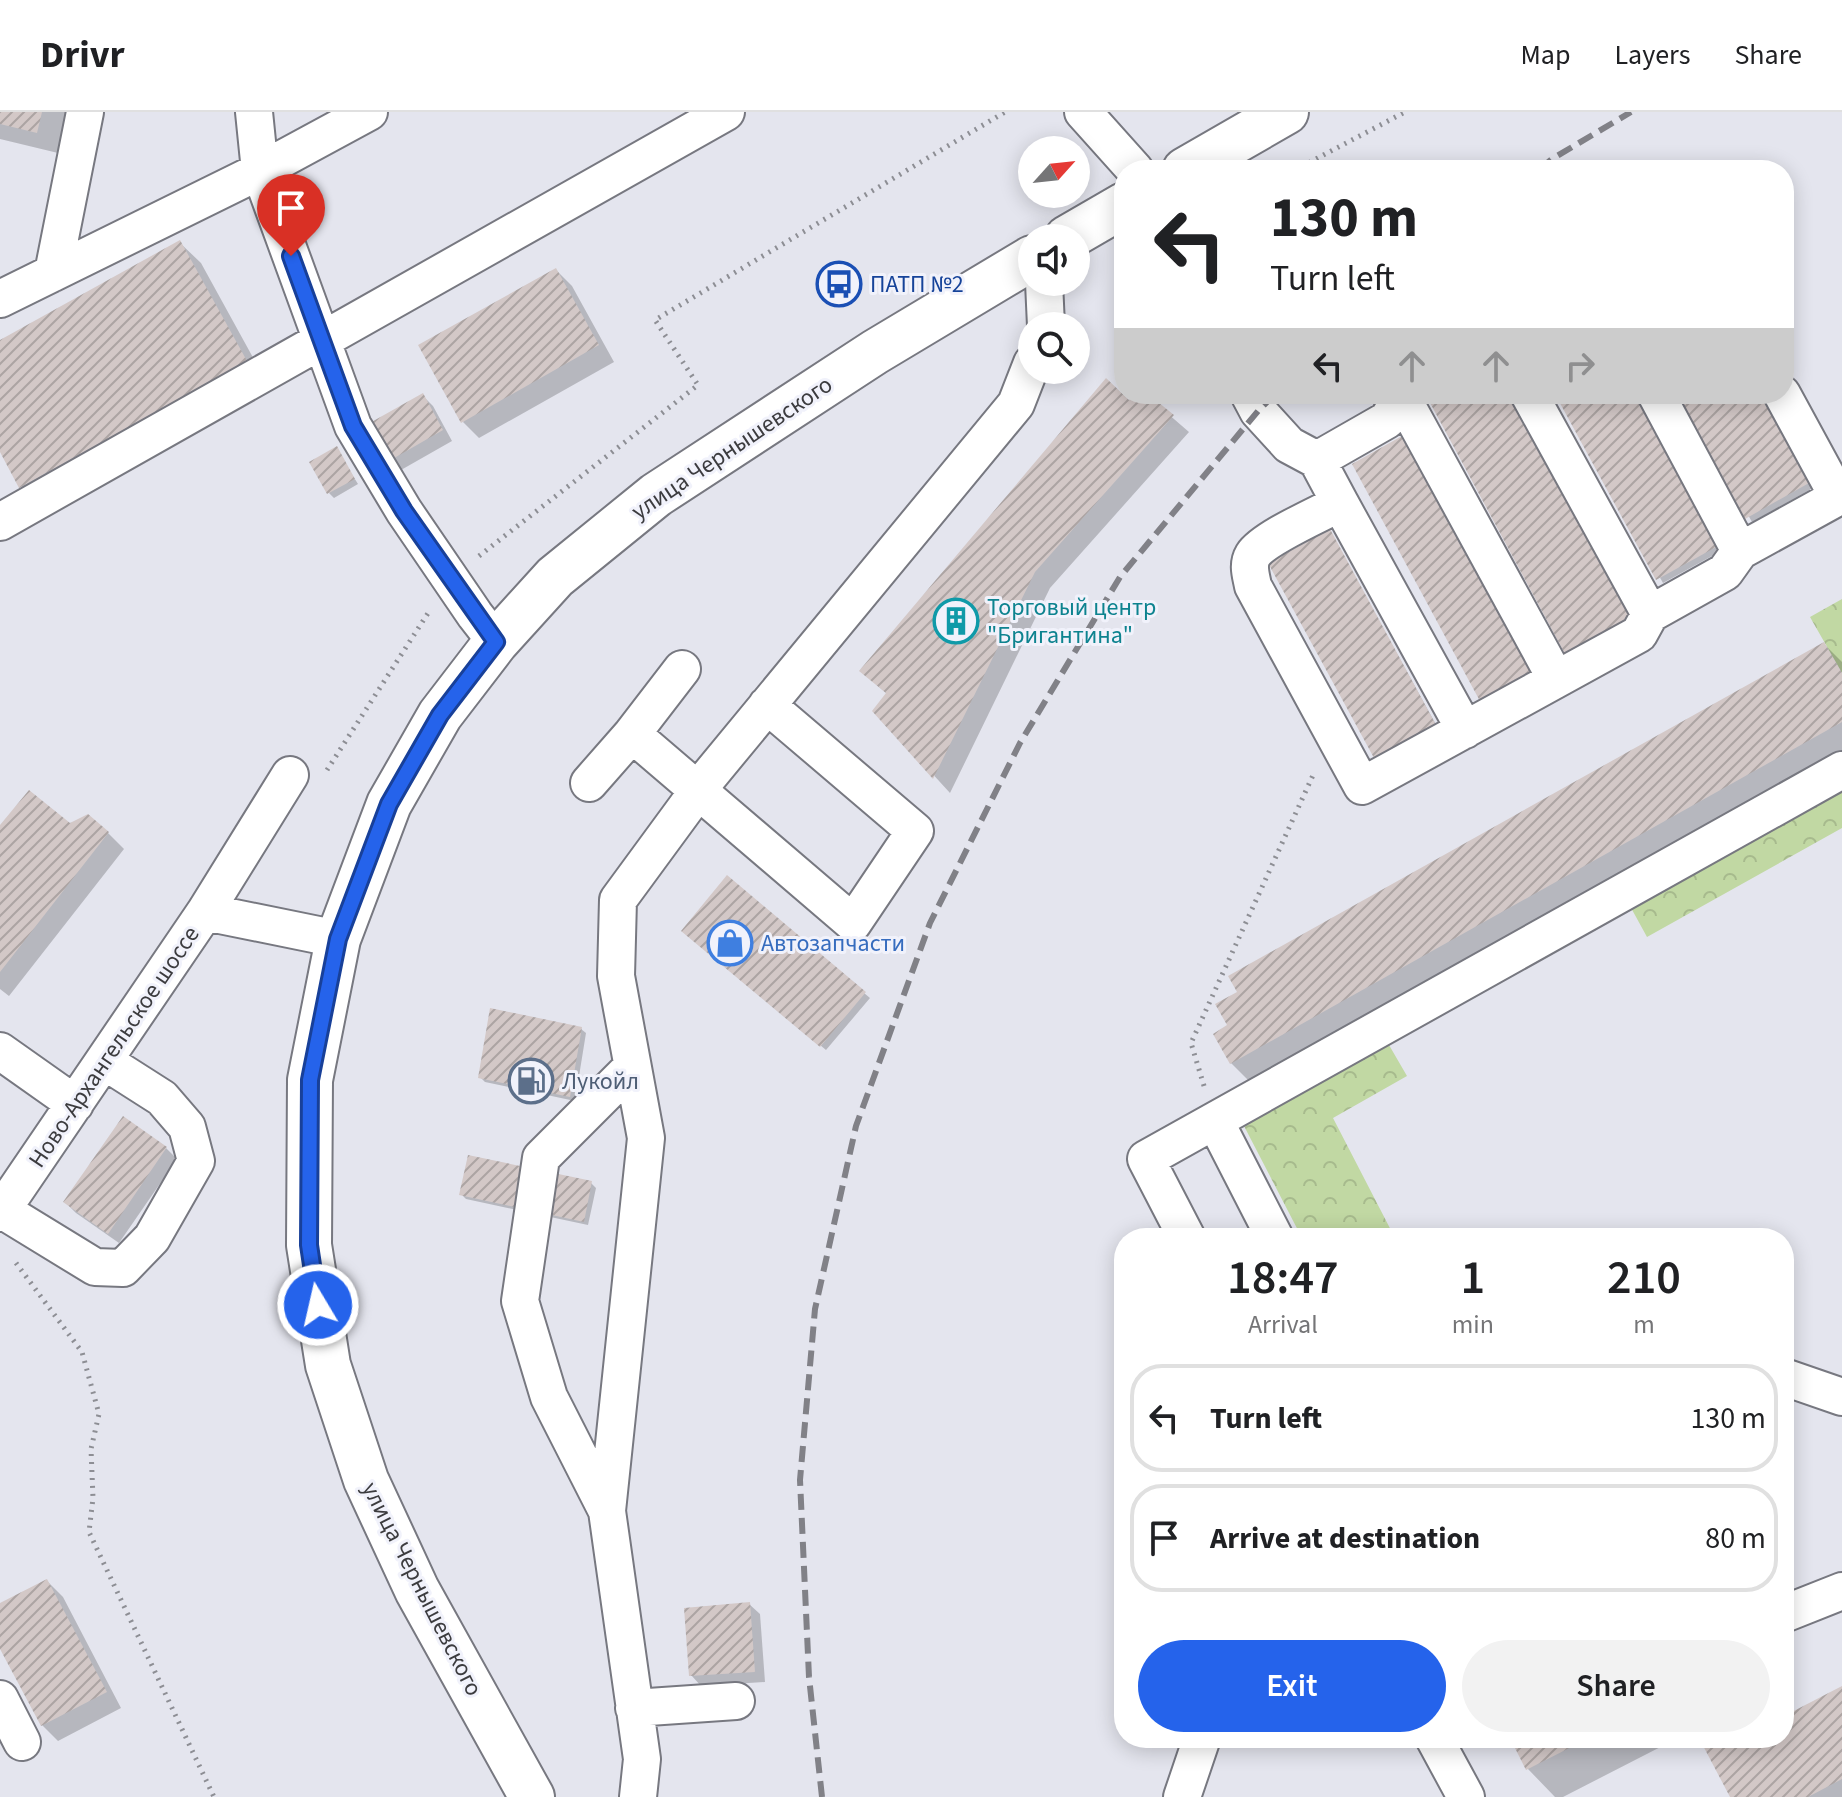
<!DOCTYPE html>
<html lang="en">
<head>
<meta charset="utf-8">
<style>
  :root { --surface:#fff; --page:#f2f2f2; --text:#202124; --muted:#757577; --line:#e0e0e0; --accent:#2563eb }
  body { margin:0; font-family:"Source Sans 3",sans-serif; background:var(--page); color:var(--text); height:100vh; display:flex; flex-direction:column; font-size:30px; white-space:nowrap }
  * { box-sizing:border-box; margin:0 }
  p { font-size:26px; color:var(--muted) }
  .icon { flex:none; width:44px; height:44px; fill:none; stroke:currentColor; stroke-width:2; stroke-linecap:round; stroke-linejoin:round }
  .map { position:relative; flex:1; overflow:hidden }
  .sheet { position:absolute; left:1114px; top:1116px; width:680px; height:520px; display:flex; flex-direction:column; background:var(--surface); border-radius:32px; box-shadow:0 4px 20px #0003 }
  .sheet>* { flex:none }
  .top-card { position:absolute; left:1114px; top:48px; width:680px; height:244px; border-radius:32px; box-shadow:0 4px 20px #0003; background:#fff; color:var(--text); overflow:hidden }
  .needle { width:52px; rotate:63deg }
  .controls { position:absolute; left:1018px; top:24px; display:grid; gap:16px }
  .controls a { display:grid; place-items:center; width:72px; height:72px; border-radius:50%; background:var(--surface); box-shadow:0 4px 20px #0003; font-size:40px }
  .pin { position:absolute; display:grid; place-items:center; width:68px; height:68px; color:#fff; margin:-82px -34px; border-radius:50% 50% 50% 0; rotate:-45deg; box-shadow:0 0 8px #0007 }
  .pin .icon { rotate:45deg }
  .me { position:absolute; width:88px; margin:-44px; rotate:351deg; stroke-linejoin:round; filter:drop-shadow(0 0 6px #0008) }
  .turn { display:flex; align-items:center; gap:28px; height:168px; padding:0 24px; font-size:36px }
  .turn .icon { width:104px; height:104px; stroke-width:2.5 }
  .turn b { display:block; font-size:56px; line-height:68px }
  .lanes { display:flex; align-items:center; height:76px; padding:0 24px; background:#0003; justify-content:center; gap:40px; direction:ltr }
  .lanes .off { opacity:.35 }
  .eta { display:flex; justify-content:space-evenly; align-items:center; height:136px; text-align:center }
  .eta b { font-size:48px; font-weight:600; line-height:56px }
  .primary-button { display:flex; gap:16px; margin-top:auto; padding:16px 24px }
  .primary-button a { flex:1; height:92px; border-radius:48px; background:var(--accent); color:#fff; font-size:32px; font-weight:600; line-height:92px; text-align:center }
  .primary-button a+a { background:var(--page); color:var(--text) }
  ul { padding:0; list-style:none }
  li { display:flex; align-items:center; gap:24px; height:108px; margin:0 16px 12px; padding:0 8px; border:4px solid var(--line); border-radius:32px }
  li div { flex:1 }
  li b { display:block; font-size:30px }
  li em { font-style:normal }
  header { display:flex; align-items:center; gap:48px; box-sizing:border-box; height:112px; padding:0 40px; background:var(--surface); border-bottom:2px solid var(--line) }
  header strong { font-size:38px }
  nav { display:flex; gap:44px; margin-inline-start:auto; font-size:28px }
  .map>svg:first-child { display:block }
</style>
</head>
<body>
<header>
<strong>Drivr</strong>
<nav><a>Map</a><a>Layers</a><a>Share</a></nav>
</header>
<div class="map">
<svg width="1842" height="1685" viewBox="0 0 1842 1685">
  <defs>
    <pattern id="park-crowns" width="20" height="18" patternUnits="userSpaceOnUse" patternTransform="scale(2)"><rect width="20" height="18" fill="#c1d8a3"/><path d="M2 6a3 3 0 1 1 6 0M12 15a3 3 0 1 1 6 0" fill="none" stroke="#a7ba8d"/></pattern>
    <pattern id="building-hatch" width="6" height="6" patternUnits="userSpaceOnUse" patternTransform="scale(2)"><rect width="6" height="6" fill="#d3c8c7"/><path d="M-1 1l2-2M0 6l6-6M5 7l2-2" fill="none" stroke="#aca4a3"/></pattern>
  </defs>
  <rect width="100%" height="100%" fill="#e4e5ee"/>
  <!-- park -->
  <path fill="url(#park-crowns)" d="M 1842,487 L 1842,561 L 1810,505 Z
    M 1842,675 L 1842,716 L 1647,825 L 1630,794 Z
    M 1389,933 L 1407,964 L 1333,1006 L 1395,1126 L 1302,1126 L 1244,1014 Z"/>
  <!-- shadow -->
  <path fill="#0003" d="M 0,0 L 68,0 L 58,41 L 0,27 Z
    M 179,130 L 201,151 L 267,271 L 42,396 L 21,374 L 0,336 L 0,230 Z
    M 556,158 L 572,174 L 614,250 L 479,326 L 463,310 Z
    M 1140,282 L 1145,282 L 1189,320 L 1050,476 L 950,681 L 875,599 L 887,582 L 878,574 L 1129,291 Z
    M 1442,282 L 1509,282 L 1634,512 L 1572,545 L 1567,540 Z
    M 1557,282 L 1635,282 L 1721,439 L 1663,471 Z
    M 1680,282 L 1761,282 L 1813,376 L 1752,410 Z
    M 423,284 L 433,294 L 452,329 L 401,358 L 391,347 Z
    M 1402,327 L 1407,332 L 1535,568 Z
    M 336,337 L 358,372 L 334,386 L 329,381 Z
    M 1330,420 L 1439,618 L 1380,650 L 1375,645 Z
    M 1824,532 L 1842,550 L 1842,673 L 1272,992 L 1231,951 L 1215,922 Z
    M 69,714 L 108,721 L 124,737 L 9,884 L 0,877 L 0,717 Z
    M 727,766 L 870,886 L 826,938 L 688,823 Z
    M 581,917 L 586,921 L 575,989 L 485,970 L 480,965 Z
    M 166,1036 L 177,1047 L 119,1131 L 76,1101 L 65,1090 Z
    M 591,1071 L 596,1076 L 588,1113 L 466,1087 L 462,1083 Z
    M 47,1469 L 63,1485 L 121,1596 L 58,1629 L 42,1613 L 0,1533 L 0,1494 Z
    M 749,1492 L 760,1502 L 765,1570 L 701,1574 L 691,1563 Z
    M 1842,1576 L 1842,1685 L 1732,1685 L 1702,1626 L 1784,1626 L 1784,1594 L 1789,1603 Z
    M 1512,1626 L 1678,1626 L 1563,1685 L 1555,1685 L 1528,1657 Z"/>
  <!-- building -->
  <path fill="url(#building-hatch)" d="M 0,0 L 42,0 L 37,21 L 0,12 Z
    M 180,128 L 247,249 L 19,376 L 0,340 L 0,228 Z
    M 556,156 L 599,233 L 461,311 L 418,233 Z
    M 1106,266 L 1129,288 L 1137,282 L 1148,282 L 1174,303 L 1035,460 L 933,667 L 872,599 L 886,581 L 859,559 Z
    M 423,281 L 443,318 L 389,349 L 368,312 Z
    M 1438,282 L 1509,282 L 1630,506 L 1565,542 L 1428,287 Z
    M 1555,282 L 1635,282 L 1718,434 L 1656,468 Z
    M 1678,282 L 1761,282 L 1809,371 L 1745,407 Z
    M 1402,324 L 1532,563 L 1481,591 L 1352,352 Z
    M 337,334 L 355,367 L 327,382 L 309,350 Z
    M 1330,417 L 1436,613 L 1374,646 L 1268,451 Z
    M 1824,530 L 1842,561 L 1842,610 L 1230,952 L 1213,922 L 1227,913 L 1215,892 L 1237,880 L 1228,864 Z
    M 29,678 L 70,711 L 88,702 L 109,720 L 0,860 L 0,713 Z
    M 727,763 L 866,880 L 820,935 L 681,819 Z
    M 490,896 L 582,915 L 570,985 L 478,966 Z
    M 123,1004 L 167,1035 L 108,1122 L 63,1090 Z
    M 468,1043 L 592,1069 L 584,1110 L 459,1083 Z
    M 47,1467 L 107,1580 L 41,1614 L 0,1537 L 0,1491 Z
    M 750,1490 L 755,1560 L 689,1564 L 684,1496 Z
    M 1842,1574 L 1842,1667 L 1808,1685 L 1730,1685 L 1699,1626 L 1784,1626 L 1784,1604 Z
    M 1510,1626 L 1589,1626 L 1526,1658 Z"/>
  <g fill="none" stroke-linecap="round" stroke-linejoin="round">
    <!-- minor casing -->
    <g stroke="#777880" stroke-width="40">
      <path id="minor" d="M 254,0 L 260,59 L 353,314 L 404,399 L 475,503 L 496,530
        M 1083,0 L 1135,58
        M 53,161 L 85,0
        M 1044,170 L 1046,214
        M 0,187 L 260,59 L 369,0
        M 1249,282 L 1258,299 L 1289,333 L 1317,348 L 1340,391 C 1320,402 1264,426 1253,443 C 1247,453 1251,463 1253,474 L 1362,674 L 1639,522 L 1650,502 L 1725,460 L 1740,439 L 1838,385 L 1782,282
        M 1529,282 L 1650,502
        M 1656,282 L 1740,439
        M 1402,285 L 1556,567
        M 1317,348 L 1387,308 L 1402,285 L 1406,282
        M 1340,391 L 1465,618
        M 0,410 L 726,0
        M 682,557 L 632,622 L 853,811 L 915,719 L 767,593
        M 589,671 L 632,622
        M 205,800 L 290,663
        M 0,939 L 75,992
        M 1215,1009 L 1275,1126
        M 2,1098 L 95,1155 L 123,1156 L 152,1126 L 196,1049 L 187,1015 L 162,986 L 104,949
        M 0,1101 L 205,800 L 338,827
        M 1187,1126 L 1146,1047 L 1842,658
        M 1784,1265 L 1842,1285
        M 607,1399 L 549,1285 L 520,1189 L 541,1046 L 632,955
        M 1784,1502 L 1842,1479
        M 0,1587 L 22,1630
        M 634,1596 L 736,1589
        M 1434,1626 L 1466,1685
        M 638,1685 L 642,1647 L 607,1399 L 646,1026 L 616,864 L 618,788 L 709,664 L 1016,292 L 1032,251
        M 1182,1685 L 1202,1626"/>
    </g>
    <!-- major casing -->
    <g stroke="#777880" stroke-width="48">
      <path id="major" d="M 1185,58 L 1286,0
        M 1067,126 L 1124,93
        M 532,1685 L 417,1478 L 366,1368 L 328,1253 L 309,1133 L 310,968 L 338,827 L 389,692 L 440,603 L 496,530 L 555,465 L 656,383 L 875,240 L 1032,146"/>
    </g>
    <!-- path -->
    <path stroke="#8d8e94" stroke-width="5" stroke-dasharray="2 6" stroke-linecap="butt" d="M 1295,58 L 1405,0
      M 479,444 L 698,273 L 655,208 L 1005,0
      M 327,658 L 430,498
      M 1204,974 L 1191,931 L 1314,661
      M 16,1151 L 82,1240 L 99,1302 L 91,1337 L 93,1386 L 89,1420 L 214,1685"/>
    <!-- minor -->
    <use href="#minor" stroke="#fff" stroke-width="36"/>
    <!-- major -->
    <use href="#major" stroke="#fff" stroke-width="44"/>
    <!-- rail -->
    <path stroke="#818187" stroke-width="6" stroke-dasharray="16 8" stroke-linecap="butt" d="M 1539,58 L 1552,47 L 1631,0
      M 822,1685 L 809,1565 L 800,1368 L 815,1197 L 856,1014 L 930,811 L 1020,631 L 1120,465 L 1258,299 L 1275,282"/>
  </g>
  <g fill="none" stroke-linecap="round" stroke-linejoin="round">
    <!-- route casing -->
    <g stroke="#184099" stroke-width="20">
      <path id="route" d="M 291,144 L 353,314 L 404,399 L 496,530 L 440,603 L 389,692 L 338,827 L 310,968 L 309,1133 L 318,1193"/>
    </g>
    <!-- route -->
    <use href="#route" stroke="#2563eb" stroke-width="14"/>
  </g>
  <!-- icons -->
  <defs>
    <g id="bus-ring" transform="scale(2.3)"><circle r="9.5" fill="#f1f2fb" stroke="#1a4fb4" stroke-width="1.5"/><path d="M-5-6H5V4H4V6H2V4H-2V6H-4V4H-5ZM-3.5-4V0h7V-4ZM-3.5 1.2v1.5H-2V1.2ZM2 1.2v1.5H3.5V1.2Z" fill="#1a4fb4"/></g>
    <g id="building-ring" transform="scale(2.3)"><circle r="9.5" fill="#f1f2fb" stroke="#0f9aa8" stroke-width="1.5"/><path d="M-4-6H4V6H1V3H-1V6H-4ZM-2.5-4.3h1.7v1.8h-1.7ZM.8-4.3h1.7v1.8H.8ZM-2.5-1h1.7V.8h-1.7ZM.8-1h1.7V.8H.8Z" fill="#0f9aa8"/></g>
    <g id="shop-ring" transform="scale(2.3)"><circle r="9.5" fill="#f1f2fb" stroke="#3f7fe0" stroke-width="1.5"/><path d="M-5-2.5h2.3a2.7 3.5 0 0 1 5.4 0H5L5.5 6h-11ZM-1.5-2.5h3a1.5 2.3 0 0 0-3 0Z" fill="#3f7fe0"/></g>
    <g id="fuel-ring" transform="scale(2.3)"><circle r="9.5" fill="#f1f2fb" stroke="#5c6f8a" stroke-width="1.5"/><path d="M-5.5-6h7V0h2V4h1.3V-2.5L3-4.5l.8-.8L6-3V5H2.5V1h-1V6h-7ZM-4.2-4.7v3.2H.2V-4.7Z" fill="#5c6f8a"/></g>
  </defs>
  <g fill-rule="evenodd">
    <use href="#bus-ring" x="839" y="172"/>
    <use href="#building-ring" x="956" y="509"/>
    <use href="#shop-ring" x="730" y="831"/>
    <use href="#fuel-ring" x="531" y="969"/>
  </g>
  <g text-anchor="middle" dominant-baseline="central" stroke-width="6" stroke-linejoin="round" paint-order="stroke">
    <!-- transit labels -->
    <g font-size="24" fill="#164399" stroke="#f1f2fb" text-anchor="start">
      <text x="870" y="172">ПАТП №2</text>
    </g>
    <!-- street labels -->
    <g font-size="24" fill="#3c3c3f" stroke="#f1f2fb">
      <text transform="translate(732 336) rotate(-34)">улица Чернышевского</text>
      <text transform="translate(114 935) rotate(-56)">Ново-Архангельское шоссе</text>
      <text transform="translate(422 1477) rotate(63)">улица Чернышевского</text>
    </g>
    <!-- culture labels -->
    <g font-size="24" fill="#0d838f" stroke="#f1f2fb" text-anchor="start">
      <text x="987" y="495">Торговый центр<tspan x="987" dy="28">"Бригантина"</tspan></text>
    </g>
    <!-- shop labels -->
    <g font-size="24" fill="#366cbe" stroke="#f1f2fb" text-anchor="start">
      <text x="761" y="831">Автозапчасти</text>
    </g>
    <!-- service labels -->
    <g font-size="24" fill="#4e5e75" stroke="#f1f2fb" text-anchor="start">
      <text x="562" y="969">Лукойл</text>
    </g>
  </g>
</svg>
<div class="controls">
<a><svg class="needle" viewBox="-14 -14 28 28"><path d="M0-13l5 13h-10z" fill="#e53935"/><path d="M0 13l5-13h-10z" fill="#757577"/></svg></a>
<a><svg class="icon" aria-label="sound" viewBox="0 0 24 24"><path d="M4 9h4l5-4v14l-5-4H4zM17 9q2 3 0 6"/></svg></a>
<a><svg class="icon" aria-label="search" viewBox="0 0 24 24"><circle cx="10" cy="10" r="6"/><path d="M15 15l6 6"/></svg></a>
</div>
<div class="pin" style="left:291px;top:144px;background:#d93025"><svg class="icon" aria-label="arrive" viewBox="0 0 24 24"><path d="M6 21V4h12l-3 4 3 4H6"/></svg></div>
<svg class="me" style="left:318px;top:1193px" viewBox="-20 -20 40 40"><circle r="17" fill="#2563eb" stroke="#fff" stroke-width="3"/><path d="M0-11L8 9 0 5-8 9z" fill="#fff"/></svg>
<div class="top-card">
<div class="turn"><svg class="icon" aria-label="left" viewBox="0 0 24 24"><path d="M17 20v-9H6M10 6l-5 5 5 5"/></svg><div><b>130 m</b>Turn left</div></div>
<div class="lanes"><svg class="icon" aria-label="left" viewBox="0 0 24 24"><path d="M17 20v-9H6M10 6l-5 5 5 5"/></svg><svg class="icon off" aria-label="ahead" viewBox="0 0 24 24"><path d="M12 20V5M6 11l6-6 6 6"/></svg><svg class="icon off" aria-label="ahead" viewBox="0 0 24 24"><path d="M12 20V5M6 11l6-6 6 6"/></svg><svg class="icon off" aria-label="right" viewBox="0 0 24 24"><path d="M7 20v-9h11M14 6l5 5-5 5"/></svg></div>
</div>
<section class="sheet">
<div class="eta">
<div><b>18:47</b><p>Arrival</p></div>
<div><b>1</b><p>min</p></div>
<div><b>210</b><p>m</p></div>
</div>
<ul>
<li><svg class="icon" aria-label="left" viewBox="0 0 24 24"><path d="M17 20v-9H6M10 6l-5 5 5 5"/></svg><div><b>Turn left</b></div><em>130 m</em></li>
<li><svg class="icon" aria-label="arrive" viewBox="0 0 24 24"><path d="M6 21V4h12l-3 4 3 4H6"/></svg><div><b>Arrive at destination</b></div><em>80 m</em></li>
</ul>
<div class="primary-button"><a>Exit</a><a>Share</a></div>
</section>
</div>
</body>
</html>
